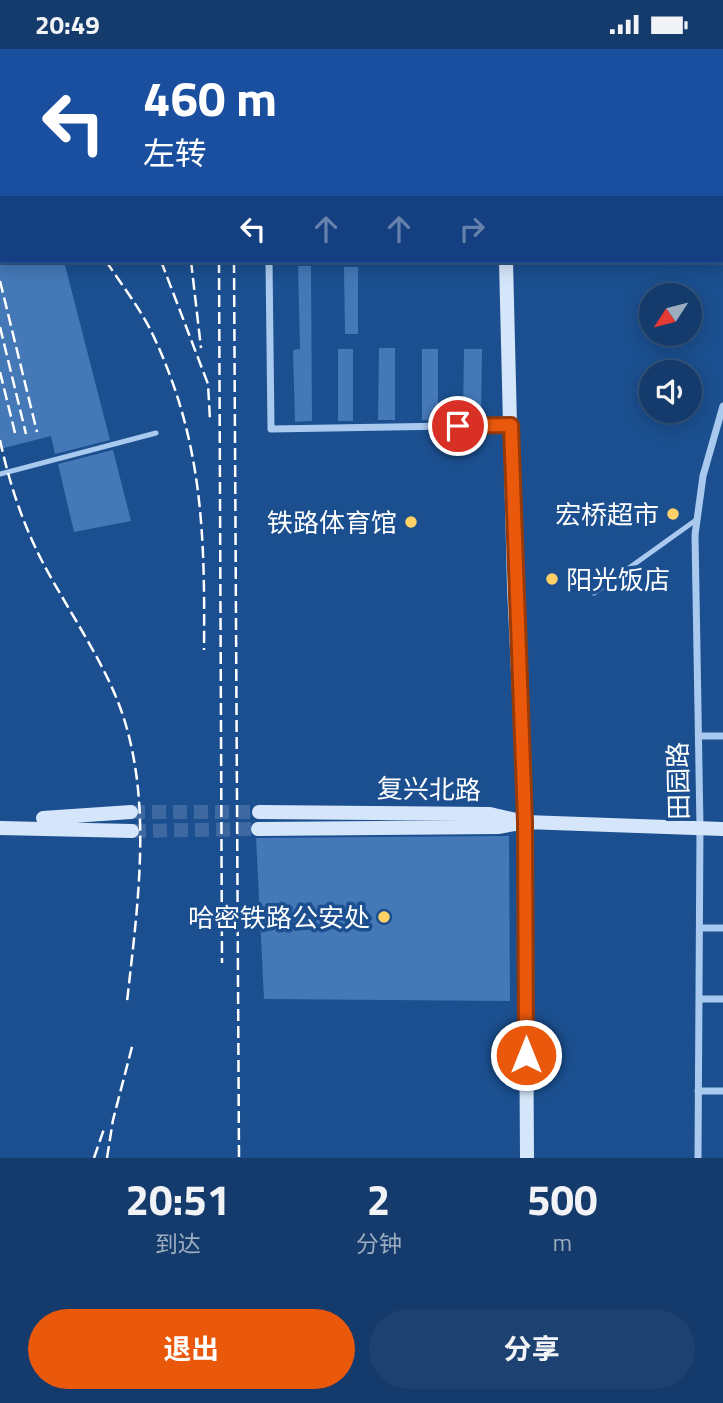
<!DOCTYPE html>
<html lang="zh">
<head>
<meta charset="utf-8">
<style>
  :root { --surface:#143b6b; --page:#1d4271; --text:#f1f3f6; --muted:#9dadc1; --line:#33557e; --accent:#ea580c }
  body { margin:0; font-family:"Titillium Web","Noto Sans SC",sans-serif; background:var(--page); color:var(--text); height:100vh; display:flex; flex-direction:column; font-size:26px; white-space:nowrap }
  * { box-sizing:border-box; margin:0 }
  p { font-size:23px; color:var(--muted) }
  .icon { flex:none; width:38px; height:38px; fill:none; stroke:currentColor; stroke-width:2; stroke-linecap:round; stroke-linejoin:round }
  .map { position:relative; height:1109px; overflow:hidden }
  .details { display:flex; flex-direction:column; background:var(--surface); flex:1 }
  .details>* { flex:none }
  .top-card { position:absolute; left:0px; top:0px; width:724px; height:214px; box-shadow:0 4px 18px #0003,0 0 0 2px var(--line); background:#1a4fa0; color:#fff; overflow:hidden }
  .needle { width:46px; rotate:234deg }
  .buttons { position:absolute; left:639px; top:234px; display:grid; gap:14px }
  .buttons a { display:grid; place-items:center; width:63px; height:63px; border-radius:50%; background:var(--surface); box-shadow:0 4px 18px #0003,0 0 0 2px var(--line); font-size:35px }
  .pin { position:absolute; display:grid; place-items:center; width:60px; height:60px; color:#fff; margin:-30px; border:4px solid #fff; border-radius:50%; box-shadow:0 2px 7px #0007 }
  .me { position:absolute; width:77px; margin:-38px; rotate:0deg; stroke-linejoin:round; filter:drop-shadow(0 0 5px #0008) }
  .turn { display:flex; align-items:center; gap:24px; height:147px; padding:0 28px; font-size:32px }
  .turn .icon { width:91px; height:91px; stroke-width:2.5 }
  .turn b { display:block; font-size:49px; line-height:60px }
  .lanes { display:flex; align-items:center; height:66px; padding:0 28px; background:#0003; justify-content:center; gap:35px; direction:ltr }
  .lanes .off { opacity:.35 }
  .eta { display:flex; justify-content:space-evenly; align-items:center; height:119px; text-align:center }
  .eta b { font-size:42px; font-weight:700; line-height:49px }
  .action { display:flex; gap:14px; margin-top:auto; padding:14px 28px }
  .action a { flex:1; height:80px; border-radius:42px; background:var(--accent); color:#fff; font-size:28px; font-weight:700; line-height:80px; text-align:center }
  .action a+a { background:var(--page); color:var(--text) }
  .status { display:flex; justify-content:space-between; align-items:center; height:49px; padding:0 35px; background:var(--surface); direction:ltr }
  .status svg { height:19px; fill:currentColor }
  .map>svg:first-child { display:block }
</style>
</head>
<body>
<div class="status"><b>20:49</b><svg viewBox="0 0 49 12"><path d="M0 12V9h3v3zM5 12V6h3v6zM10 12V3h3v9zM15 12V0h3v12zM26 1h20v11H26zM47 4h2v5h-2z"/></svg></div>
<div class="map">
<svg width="723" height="1109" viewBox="0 0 723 1109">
  <rect width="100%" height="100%" fill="#1b4f8f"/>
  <!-- building -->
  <path fill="#4478b7" d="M 0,212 L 64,212 L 110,391 L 55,405 L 51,387 L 0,400 Z
    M 298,217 L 311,217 L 312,372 L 295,373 L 293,301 L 300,300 Z
    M 344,218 L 358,218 L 358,285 L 345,285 Z
    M 379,299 L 395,299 L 395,371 L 378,371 Z
    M 338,300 L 353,300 L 353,372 L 338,372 Z
    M 422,300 L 438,300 L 438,371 L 422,371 Z
    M 464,300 L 482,300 L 481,370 L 463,371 Z
    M 113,401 L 131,472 L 74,483 L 58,415 Z
    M 503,787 L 509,787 L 510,952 L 264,950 L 256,789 Z"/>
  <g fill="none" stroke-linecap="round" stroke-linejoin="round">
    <!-- secondary-tunnel -->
    <path stroke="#3d69a0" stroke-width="14" stroke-dasharray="14 7" stroke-linecap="butt" d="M 131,763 L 259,763
      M 132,782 L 258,780"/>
    <!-- lane -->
    <path stroke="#a9c9ee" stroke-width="5" d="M 0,158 L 2,157
      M 0,425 L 156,384
      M 594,544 L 696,471"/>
    <!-- street -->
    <path stroke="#a9c9ee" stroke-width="7" d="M 86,0 L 86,2
      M 267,0 L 267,2
      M 269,212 L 271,380 L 511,376
      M 699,687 L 723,687
      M 700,879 L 723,879
      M 699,950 L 723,950
      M 698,1042 L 723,1042
      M 698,1109 L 700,778 L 695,486 L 703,427 L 723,357"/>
    <!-- secondary -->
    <path stroke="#d6e6fa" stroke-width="14" d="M 504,2 L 504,0
      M 506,212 L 514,538 L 525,773 L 527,1109
      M 259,763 L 490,765 L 525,773 L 723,780
      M 43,769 L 131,763
      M 0,779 L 132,782
      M 258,780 L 498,778 L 520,774"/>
    <!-- rail -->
    <path stroke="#fff" stroke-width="2.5" stroke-dasharray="12 5" stroke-linecap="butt" d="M 98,0 L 99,2
      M 109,0 L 110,2
      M 127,0 L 128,2
      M 149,0 L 149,2
      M 162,0 L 163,2
      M 217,0 L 217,2
      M 240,2 L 240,0
      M 0,33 L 2,35
      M 0,47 L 2,50
      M 106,212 C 121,235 140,259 152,284 C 203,391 205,485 204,601
      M 161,212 L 208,335 L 210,371
      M 191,212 L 201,299
      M 219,212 L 222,914
      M 234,212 L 239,1109
      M 0,232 L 37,383
      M 0,278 L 26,385
      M 0,323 L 15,384
      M 0,391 C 9,433 22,473 42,512 C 68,562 109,619 125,673 C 152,762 137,861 127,953
      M 94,1109 L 105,1077
      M 107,1109 L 113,1071 L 133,994"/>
  </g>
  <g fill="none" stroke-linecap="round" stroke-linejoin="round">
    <!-- route casing -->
    <g stroke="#983908" stroke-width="18">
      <path id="route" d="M 458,377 L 511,376 L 525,773 L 526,1006"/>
    </g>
    <!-- route -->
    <use href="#route" stroke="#ea580c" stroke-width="12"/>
  </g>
  <!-- markers -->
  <g fill="#ffd166" stroke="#1b4f8f" stroke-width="2.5">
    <circle cx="673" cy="465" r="7"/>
    <circle cx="411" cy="473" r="7"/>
    <circle cx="552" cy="530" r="7"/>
    <circle cx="384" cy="868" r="7"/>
  </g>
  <g text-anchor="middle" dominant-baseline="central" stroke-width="7" stroke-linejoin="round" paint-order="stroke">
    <!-- poi labels -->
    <g font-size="26" fill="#fff" stroke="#1b4f8f" text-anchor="end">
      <text x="659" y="465">宏桥超市</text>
      <text x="397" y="473">铁路体育馆</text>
      <text x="566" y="530" text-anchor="start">阳光饭店</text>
      <text x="370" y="868">哈密铁路公安处</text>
    </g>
    <!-- street labels -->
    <g font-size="26" fill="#fff" stroke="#1b4f8f">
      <text transform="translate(678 732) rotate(-91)">田园路</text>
      <text transform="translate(429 740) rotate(1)">复兴北路</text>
    </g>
  </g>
</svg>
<div class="buttons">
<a><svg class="needle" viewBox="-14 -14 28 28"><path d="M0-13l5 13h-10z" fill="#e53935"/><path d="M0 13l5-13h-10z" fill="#9dadc1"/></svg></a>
<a><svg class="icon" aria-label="sound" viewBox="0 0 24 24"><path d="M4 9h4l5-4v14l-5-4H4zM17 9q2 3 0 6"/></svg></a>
</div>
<div class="pin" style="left:458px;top:377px;background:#d93025"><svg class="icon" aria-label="arrive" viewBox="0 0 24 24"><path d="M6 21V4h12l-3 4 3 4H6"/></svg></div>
<svg class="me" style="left:526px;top:1006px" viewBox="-20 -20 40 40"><circle r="17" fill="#ea580c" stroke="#fff" stroke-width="3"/><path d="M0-11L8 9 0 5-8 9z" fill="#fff"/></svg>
<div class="top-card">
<div class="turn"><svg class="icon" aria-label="left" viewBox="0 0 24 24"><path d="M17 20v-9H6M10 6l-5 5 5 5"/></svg><div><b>460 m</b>左转</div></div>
<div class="lanes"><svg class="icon" aria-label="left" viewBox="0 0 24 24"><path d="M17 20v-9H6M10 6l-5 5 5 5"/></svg><svg class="icon off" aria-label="ahead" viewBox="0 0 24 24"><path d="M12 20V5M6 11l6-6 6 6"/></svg><svg class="icon off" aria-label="ahead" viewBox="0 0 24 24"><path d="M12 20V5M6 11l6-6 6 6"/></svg><svg class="icon off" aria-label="right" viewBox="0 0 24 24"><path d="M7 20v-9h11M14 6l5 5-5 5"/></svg></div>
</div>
</div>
<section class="details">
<div class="eta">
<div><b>20:51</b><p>到达</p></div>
<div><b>2</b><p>分钟</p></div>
<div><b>500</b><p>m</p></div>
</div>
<div class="action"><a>退出</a><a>分享</a></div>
</section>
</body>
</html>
